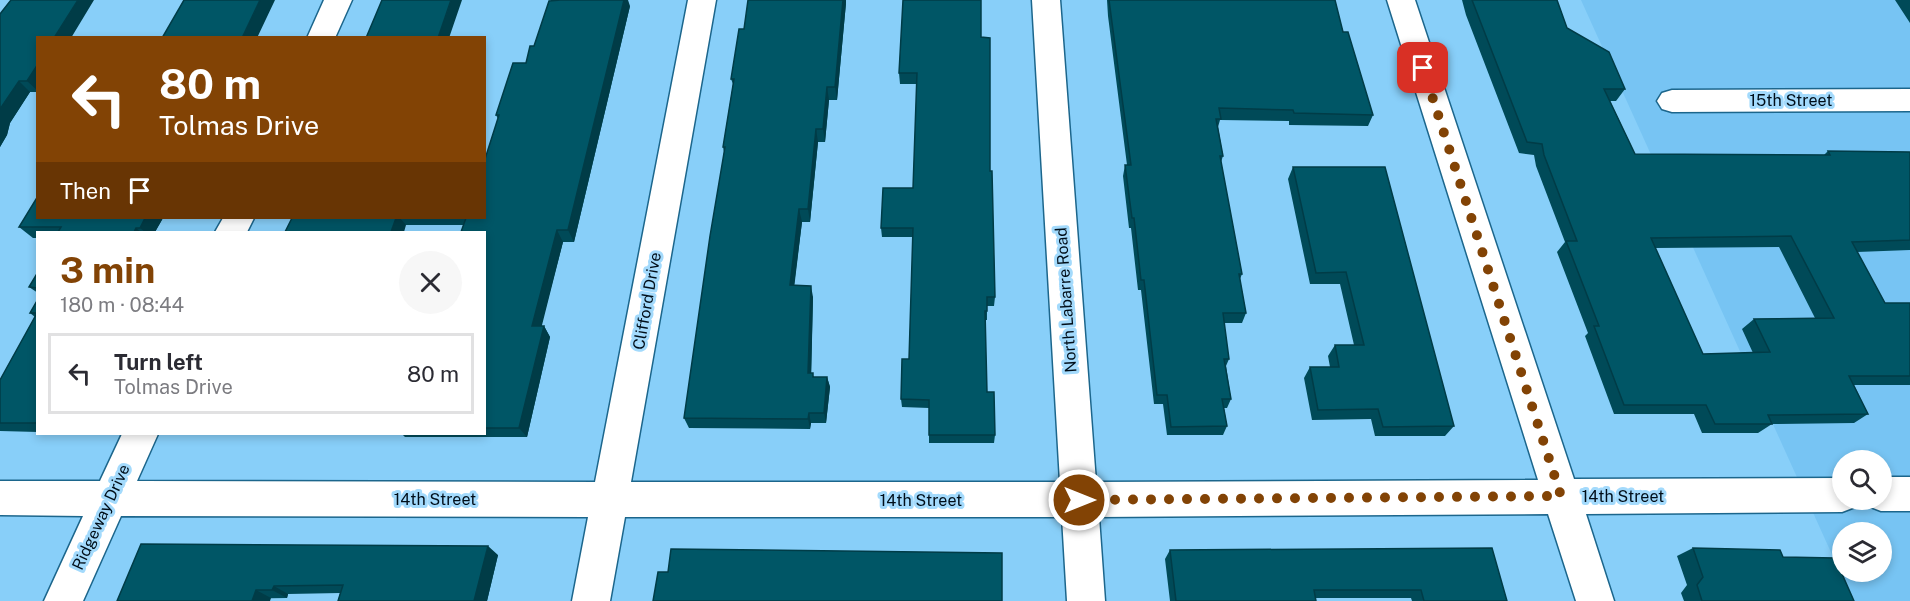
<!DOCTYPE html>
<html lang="en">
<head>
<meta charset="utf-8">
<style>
  :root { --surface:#fff; --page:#f7f7f7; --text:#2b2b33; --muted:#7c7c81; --line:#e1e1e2; --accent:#824305 }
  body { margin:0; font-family:"Public Sans",sans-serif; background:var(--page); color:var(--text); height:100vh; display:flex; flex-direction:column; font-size:22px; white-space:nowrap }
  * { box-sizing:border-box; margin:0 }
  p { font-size:20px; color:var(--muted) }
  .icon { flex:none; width:33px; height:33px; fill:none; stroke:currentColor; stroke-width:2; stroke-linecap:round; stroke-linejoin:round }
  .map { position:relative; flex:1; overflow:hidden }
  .details { position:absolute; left:36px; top:231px; width:450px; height:204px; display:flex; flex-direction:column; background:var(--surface); border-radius:0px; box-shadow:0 3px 9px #0003 }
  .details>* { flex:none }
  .hud { position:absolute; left:36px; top:36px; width:450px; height:183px; border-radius:0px; box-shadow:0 3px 9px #0003; background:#824305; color:#fff; overflow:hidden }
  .tools { position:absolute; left:1832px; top:450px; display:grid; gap:12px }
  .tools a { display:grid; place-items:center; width:60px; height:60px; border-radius:50%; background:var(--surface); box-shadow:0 3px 9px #0003; font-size:30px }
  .pin { position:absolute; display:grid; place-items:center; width:51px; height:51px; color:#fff; margin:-26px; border-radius:12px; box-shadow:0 3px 9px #0006 }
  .me { position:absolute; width:66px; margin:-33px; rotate:90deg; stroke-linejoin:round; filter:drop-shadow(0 0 4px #0008) }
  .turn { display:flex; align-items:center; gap:21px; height:126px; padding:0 24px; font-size:27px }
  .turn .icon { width:78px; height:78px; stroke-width:2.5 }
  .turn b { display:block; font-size:42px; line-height:51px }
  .then { display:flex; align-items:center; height:57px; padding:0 24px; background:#0003; gap:12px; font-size:22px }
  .round { display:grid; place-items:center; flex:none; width:63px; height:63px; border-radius:32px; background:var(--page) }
  .overview { display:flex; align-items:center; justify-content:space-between; height:102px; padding:0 24px }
  h1 { font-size:36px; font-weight:700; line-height:45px; color:var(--accent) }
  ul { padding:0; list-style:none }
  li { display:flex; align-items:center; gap:18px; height:81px; margin:0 12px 9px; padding:0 12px; border:3px solid var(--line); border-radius:0px }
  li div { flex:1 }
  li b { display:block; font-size:22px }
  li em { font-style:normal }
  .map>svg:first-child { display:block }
</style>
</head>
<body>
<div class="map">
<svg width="1910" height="601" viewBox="0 0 1910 601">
  <rect width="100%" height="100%" fill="#88cff9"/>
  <!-- built -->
  <path fill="#77c4f3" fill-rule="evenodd" d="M 1581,0 L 1910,0 L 1910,601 L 1853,601 ZM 1842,460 L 1881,460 L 1881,500 L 1842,500 ZM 1842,532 L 1881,532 L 1881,572 L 1842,572 Z"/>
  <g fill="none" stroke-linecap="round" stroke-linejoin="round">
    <!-- minor casing -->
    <g stroke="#1c668c" stroke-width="3">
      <path id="minor" d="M 324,0 L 352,0 L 335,38 L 307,38 Z
        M 688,0 L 716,0 L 631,482 L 1060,482 L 1032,0 L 1060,0 L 1096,482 L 1538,480 L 1387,0 L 1415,0 L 1574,479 L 1842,478 L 1842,500 L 1858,500 L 1855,507 L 1842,512 L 1586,514 L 1614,601 L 1576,601 L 1548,514 L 1099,517 L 1105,601 L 1067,601 L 1062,517 L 625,517 L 610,601 L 572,601 L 588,517 L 121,516 L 83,601 L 44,601 L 83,516 L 0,515 L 0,481 L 100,481 L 122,434 L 158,434 L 137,481 L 595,482 Z
        M 1910,89 L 1910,111 L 1672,112 L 1662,109 L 1657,101 L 1662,93 L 1672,90 Z
        M 223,218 L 254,218 L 247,232 L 215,232 Z
        M 1881,477 L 1910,477 L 1910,511 L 1881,511 L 1868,506 L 1865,500 L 1881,500 Z"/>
    </g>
    <!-- minor -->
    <use href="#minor" fill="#fff" fill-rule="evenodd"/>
  </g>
  <!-- wall -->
  <path fill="#004a58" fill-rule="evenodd" d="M 1107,0 L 1335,0 L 1343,32 L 1373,115 L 1368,126 L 1289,125 L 1289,121 L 1220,120 L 1218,127 L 1223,156 L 1221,162 L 1242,274 L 1240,279 L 1246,313 L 1242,323 L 1224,323 L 1229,359 L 1226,366 L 1231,399 L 1227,408 L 1224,408 L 1227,426 L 1223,435 L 1167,435 L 1163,404 L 1154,404 L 1141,290 L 1138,290 L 1131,228 L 1129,228 L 1123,176 L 1125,165 L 1127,165 L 1108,16 Z
    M 1462,0 L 1557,0 L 1567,28 L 1625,89 L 1616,101 L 1610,101 L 1635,154 L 1824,155 L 1828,151 L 1910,152 L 1910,250 L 1857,252 L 1885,303 L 1910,303 L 1910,385 L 1854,385 L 1868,414 L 1854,423 L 1772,424 L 1758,433 L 1702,433 L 1694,414 L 1614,414 L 1585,336 L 1588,333 L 1557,252 L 1565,242 L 1536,166 L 1534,155 L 1519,153 L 1466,15 ZM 1779,247 L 1815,318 L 1754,319 L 1742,329 L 1753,353 L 1703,354 L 1655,248 Z
    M 1895,0 L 1910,0 L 1910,23 Z
    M 846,3 L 837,100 L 829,100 L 825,142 L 818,142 L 810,222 L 802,222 L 794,285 L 813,297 L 811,373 L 814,377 L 827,377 L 830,387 L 826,423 L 811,423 L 810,429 L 689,428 L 684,418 L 724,152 L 723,147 L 733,84 L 731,79 Z
    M 630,6 L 574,242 L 563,242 L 541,326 L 544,326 L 550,337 L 527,437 L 405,437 L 402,434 L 484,434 L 484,232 L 463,225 L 406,225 L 292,218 L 484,218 L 498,119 L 496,115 L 526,63 L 534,46 Z
    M 0,14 L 38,38 L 38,92 L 30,92 L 10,123 L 7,135 L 0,147 Z
    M 981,37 L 990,171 L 995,297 L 994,306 L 987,306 L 987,320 L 985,320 L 987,392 L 995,435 L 994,443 L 929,443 L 929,408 L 902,407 L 901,399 L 909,359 L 913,237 L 882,237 L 881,228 L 913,188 L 917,84 L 900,84 L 899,73 Z
    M 1293,167 L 1454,426 L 1445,436 L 1375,436 L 1371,419 L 1312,420 L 1304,378 L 1310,367 L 1330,367 L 1328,356 L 1335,345 L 1354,345 L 1340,284 L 1310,284 L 1288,179 Z
    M 38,218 L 163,218 L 155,232 L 38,232 L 38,238 L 33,238 L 19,227 Z
    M 38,272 L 38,293 L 29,287 Z
    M 38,299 L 38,432 L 0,431 L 0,380 L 35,317 L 30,313 Z
    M 1693,548 L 1783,557 L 1854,601 L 1684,601 L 1681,593 L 1687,585 L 1677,556 Z
    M 1170,550 L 1507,601 L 1412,601 L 1411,598 L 1315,598 L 1316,601 L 1170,601 L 1165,559 Z
    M 498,555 L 487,601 L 338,601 L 340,593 L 288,594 L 287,598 L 117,601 Z"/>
  <!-- shaded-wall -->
  <path fill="#003c47" d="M 78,0 L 94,0 L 71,38 L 54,38 Z
    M 260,0 L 275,0 L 257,38 L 242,38 Z
    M 451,0 L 462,0 L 449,38 L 438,38 Z
    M 624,0 L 628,0 L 630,6 L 574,242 L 568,230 Z
    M 843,0 L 846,0 L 846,3 L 837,100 L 835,87 Z
    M 38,64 L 38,91 L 27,81 Z
    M 19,81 L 30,92 L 10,123 L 7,135 L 0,147 L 0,109 Z
    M 827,87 L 829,100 L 825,142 L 823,129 Z
    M 816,129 L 818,142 L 810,222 L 808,209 Z
    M 799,209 L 802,222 L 793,297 L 790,285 Z
    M 145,218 L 163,218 L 155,232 L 145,232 L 140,228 Z
    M 396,218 L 400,218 L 406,225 L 404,232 L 391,232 Z
    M 136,228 L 141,232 L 134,232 Z
    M 557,230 L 563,242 L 539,337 L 532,326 Z
    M 811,286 L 813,297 L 811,383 L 808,373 Z
    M 544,326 L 550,337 L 527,437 L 519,428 Z
    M 827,377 L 830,387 L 826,423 L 824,413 Z
    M 809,413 L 811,423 L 810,429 L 808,419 Z
    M 488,546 L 498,555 L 487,601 L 474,601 Z
    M 274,586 L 288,594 L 287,598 L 272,590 Z
    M 256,590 L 271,598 L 270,601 L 252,601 Z"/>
  <!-- building -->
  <path fill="#005666" stroke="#003c47" stroke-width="1.5" fill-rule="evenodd" d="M 11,0 L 78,0 L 54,38 L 38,38 L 38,64 L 27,81 L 19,81 L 0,109 L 0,14 Z
    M 184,0 L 260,0 L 242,38 L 162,38 Z
    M 382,0 L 451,0 L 438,38 L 366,38 Z
    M 561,0 L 624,0 L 568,230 L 557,230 L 532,326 L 544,326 L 519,428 L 484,428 L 484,232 L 461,232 L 466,218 L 484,218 L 484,162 L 499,115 L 496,115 L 513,63 L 526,63 L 530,46 L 534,46 L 549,1 Z
    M 748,0 L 843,0 L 835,87 L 827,87 L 823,129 L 816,129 L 808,209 L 799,209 L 790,285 L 811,286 L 808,373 L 813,373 L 813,377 L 827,377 L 824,413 L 809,413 L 808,419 L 684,418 L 710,236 L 725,147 L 723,147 L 734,79 L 731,79 L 739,29 L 744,29 Z
    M 903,0 L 981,0 L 981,37 L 990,38 L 990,171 L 992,171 L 995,297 L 987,297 L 987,311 L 985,311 L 987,392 L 994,392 L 995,435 L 929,435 L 929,400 L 901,399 L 902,359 L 909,359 L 913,228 L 881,228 L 883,188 L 913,188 L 917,73 L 899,73 Z
    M 1109,0 L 1335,0 L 1343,32 L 1348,32 L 1373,115 L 1294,113 L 1293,110 L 1219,108 L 1221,119 L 1216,119 L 1223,156 L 1220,156 L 1242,274 L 1239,274 L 1246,313 L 1223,313 L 1229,359 L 1224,359 L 1231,399 L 1222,399 L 1227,426 L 1171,427 L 1167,395 L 1157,395 L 1144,280 L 1141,280 L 1134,218 L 1132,218 L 1125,165 L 1131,165 Z
    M 1472,0 L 1557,0 L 1567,28 L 1609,52 L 1625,89 L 1604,89 L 1635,154 L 1830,155 L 1828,151 L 1910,152 L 1910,240 L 1852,242 L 1885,303 L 1910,303 L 1910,376 L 1849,376 L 1868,414 L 1768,415 L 1772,424 L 1715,424 L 1706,405 L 1624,405 L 1594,326 L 1599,326 L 1566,241 L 1577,241 L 1544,155 L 1542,144 L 1527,142 ZM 1791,236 L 1834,318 L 1754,319 L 1770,352 L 1703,354 L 1651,238 Z
    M 1293,167 L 1385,167 L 1454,426 L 1383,427 L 1378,409 L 1318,410 L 1310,367 L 1339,367 L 1335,345 L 1364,345 L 1346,272 L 1316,273 Z
    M 38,196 L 38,218 L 145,218 L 140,228 L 136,228 L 134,232 L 58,232 L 61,227 L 19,227 Z
    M 292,218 L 396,218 L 391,232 L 285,232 Z
    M 38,272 L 38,288 L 29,287 Z
    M 38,299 L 38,420 L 36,423 L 0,423 L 0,380 L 37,313 L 30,313 Z
    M 141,544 L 488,546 L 474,601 L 338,601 L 343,585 L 274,586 L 272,590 L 256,590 L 252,601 L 117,601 Z
    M 1492,548 L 1507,601 L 1424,601 L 1421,590 L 1314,590 L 1316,601 L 1176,601 L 1170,550 Z
    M 1693,548 L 1780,550 L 1783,557 L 1835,558 L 1854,601 L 1702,601 L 1697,585 L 1703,577 Z
    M 671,549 L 1002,553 L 1002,601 L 653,601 L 658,572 L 668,572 Z"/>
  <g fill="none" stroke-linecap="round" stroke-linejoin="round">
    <!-- route -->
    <path stroke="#824305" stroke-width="10" stroke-dasharray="0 18" d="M 1079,500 L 1561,496 L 1423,68"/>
  </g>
  <g text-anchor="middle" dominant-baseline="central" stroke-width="6" stroke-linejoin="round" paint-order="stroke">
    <!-- street labels -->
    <g font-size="16" fill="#000e19" stroke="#a3dafc">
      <text x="1791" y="100">15th Street</text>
      <text transform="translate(1066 300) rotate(-94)">North Labarre Road</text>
      <text transform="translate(647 301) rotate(-80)">Clifford Drive</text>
      <text x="1623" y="496">14th Street</text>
      <text x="435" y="499">14th Street</text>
      <text x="921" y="500">14th Street</text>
      <text transform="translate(101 517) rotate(-65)">Ridgeway Drive</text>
    </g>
  </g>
</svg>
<div class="tools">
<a><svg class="icon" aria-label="search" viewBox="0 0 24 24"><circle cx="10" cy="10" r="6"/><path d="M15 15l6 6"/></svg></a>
<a><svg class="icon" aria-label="layers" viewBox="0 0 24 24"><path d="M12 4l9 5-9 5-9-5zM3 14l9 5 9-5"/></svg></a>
</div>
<div class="pin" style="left:1423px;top:68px;background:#d93025"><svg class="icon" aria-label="arrive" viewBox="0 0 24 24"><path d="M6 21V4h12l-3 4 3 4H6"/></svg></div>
<svg class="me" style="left:1079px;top:500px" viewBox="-20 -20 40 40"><circle r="17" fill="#824305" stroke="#fff" stroke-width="3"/><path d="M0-11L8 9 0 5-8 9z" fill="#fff"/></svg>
<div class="hud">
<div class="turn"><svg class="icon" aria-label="left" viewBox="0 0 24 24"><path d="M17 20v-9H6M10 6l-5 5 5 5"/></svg><div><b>80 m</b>Tolmas Drive</div></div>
<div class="then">Then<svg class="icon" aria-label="arrive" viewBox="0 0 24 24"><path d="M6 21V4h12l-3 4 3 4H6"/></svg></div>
</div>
<section class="details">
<div class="overview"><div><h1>3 min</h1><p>180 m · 08:44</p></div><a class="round"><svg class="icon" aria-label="close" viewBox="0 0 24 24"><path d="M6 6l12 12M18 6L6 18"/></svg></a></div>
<ul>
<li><svg class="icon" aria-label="left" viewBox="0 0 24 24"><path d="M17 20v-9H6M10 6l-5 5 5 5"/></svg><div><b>Turn left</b><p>Tolmas Drive</p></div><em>80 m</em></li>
</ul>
</section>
</div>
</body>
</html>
